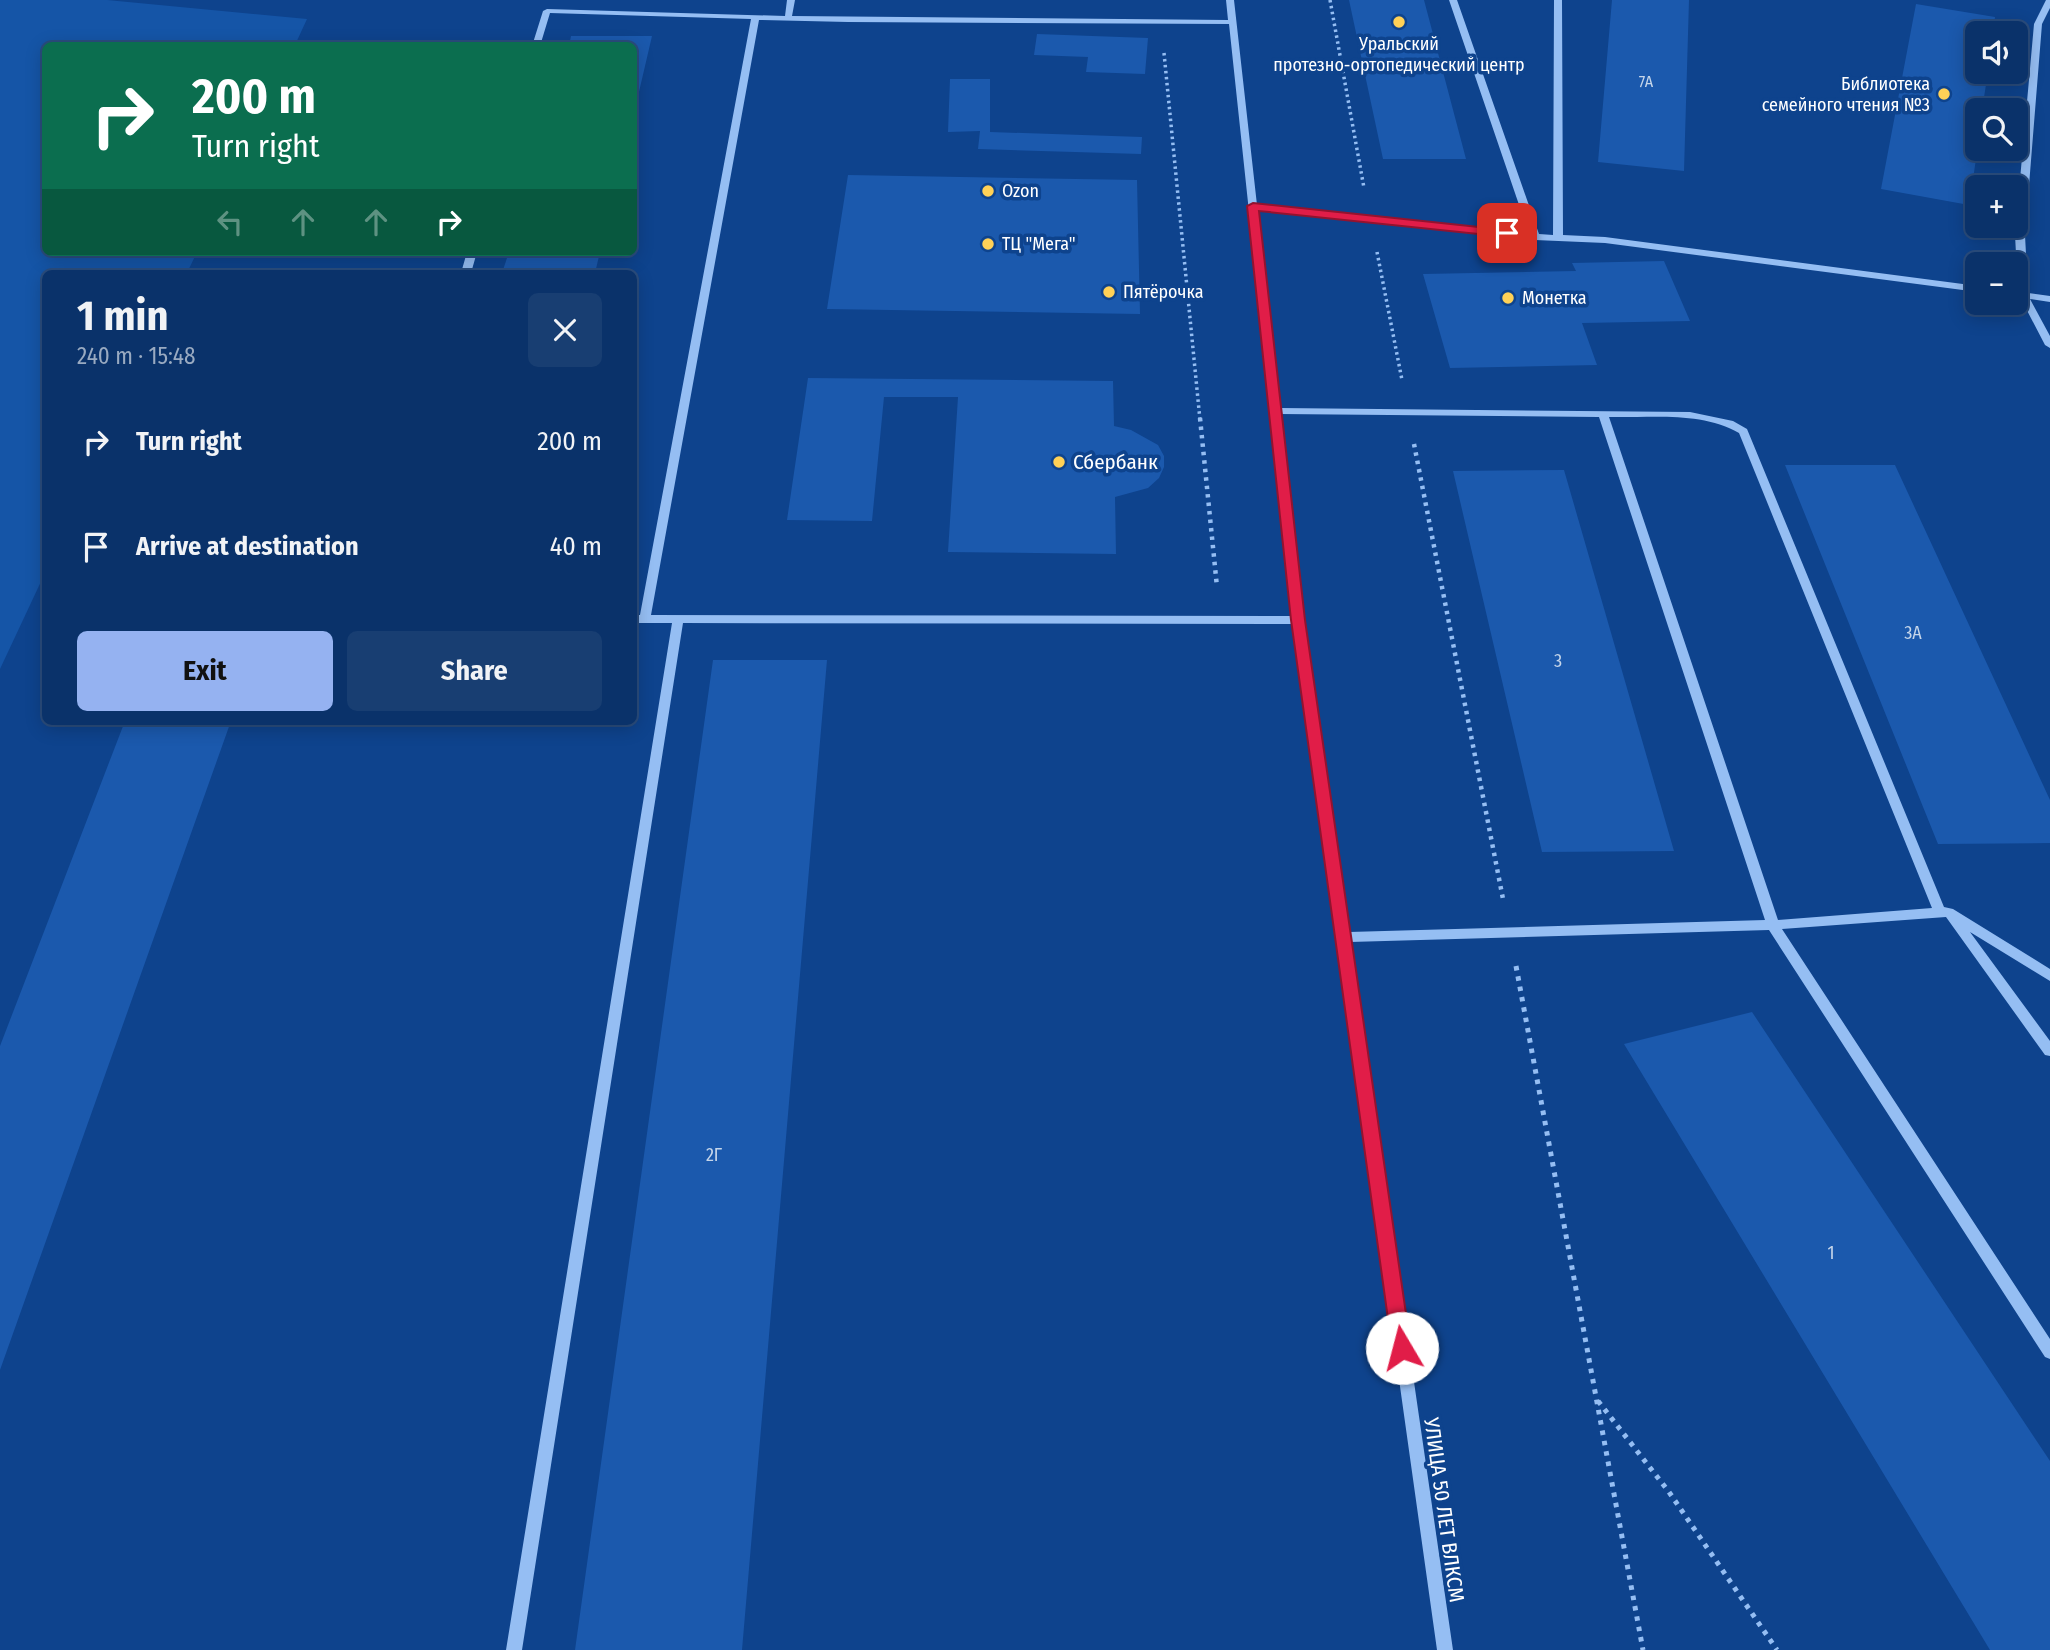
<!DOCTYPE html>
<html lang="en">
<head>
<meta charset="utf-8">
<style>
  :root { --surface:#0a326a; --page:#183e72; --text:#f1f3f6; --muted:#99aac1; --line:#2a4d7e; --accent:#95b2f1 }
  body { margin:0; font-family:"Fira Sans Condensed",sans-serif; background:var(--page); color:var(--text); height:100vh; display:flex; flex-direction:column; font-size:26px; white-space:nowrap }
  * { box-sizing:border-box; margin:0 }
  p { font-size:23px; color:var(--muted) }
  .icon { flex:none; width:38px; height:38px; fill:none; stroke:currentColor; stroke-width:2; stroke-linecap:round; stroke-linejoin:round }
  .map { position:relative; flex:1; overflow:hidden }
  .panel { position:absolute; left:42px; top:270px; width:595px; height:455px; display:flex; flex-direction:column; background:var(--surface); border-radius:10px; box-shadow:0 4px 18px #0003,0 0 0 2px var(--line) }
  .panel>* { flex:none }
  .hud { position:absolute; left:42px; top:42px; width:595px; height:214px; border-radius:10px; box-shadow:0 4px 18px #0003,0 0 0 2px var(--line); background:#0b6e4f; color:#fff; overflow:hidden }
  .fabs { position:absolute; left:1965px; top:21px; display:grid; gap:14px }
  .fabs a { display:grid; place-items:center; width:63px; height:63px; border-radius:10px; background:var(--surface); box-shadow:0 4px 18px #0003,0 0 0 2px var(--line); font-size:35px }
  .pin { position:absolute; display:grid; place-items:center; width:60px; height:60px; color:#fff; margin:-30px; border-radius:14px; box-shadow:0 4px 10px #0006 }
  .me { position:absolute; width:77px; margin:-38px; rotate:352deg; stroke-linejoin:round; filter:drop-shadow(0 0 5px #0008) }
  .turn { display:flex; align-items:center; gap:24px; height:147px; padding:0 35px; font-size:32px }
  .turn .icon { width:91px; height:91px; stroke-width:2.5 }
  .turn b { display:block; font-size:49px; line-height:60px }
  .lanes { display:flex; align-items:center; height:66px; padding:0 35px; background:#0003; justify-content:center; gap:35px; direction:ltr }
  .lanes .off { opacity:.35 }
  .round { display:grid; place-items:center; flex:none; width:74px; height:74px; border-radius:10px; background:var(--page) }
  .summary { display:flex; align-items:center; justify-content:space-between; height:119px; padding:0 35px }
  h1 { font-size:42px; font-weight:700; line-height:52px }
  .primary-button { display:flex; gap:14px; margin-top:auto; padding:14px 35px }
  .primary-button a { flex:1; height:80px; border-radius:10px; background:var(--accent); color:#111; font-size:28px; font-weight:700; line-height:80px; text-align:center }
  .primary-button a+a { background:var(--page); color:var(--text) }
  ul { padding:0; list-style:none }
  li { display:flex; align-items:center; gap:21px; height:105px; padding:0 35px }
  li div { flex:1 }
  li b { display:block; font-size:26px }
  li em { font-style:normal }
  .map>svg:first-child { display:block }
</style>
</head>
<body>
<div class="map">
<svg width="2050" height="1650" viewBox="0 0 2050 1650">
  <rect width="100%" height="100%" fill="#0e438d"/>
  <!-- green -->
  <path fill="#1555a7" d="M 0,0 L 107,0 L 307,19 L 295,45 L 46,46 L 46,252 L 197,252 L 187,273 L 46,273 L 45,573 L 0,669 Z"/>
  <!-- building -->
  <path fill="#1b59ad" d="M 1349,0 L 1424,0 L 1466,159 L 1383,159 Z
    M 1612,0 L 1689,0 L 1684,171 L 1598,162 Z
    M 1916,4 L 1995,17 L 1993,33 L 1978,33 L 1978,72 L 1988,72 L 1982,110 L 1978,110 L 1978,146 L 1969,205 L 1881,189 Z
    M 1037,34 L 1148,38 L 1145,74 L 1086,72 L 1088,57 L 1034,55 Z
    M 571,36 L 652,36 L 635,109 L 634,46 L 569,46 Z
    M 950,79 L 990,79 L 990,132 L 1142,137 L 1141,154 L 978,149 L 980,131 L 948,132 Z
    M 848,175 L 1137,180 L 1140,314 L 827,309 Z
    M 509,252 L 600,252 L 595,273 L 502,273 Z
    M 1664,261 L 1690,321 L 1582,323 L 1597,365 L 1450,368 L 1423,274 L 1576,271 L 1572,263 Z
    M 808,378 L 1113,381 L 1114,426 L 1131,430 L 1158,445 L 1164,456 L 1164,467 L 1159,478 L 1148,488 L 1115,497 L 1116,554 L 948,552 L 958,397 L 884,397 L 872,521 L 787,520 Z
    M 1785,465 L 1895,465 L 2050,800 L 2050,843 L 1938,844 Z
    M 1564,470 L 1674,851 L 1542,852 L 1453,471 Z
    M 713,660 L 827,660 L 742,1650 L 575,1650 Z
    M 125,721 L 231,721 L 0,1370 L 0,1046 Z
    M 1752,1012 L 2050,1461 L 2050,1650 L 1990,1650 L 1624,1044 Z"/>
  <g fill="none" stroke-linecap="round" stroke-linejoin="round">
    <!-- path-far2 -->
    <path stroke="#95bef3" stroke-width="3.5" stroke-dasharray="2.5 3.5" stroke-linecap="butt" d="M 1330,0 L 1364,188
      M 1164,53 L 1200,420
      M 1377,252 L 1402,380"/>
    <!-- path-far1 -->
    <path stroke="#95bef3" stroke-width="4.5" stroke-dasharray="3.5 5" stroke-linecap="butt" d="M 1200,418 L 1217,587
      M 1414,444 L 1503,899"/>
    <!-- path -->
    <path stroke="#95bef3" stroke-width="5" stroke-dasharray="4.5 6" stroke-linecap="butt" d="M 1516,966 L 1643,1650
      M 1598,1401 L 1669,1492 L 1777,1650"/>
    <!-- minor -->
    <path fill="#95bef3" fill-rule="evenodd" d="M 787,0 L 795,0 L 792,16 L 1228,20 L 1226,0 L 1234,0 L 1257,205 L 1529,234 L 1449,0 L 1457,0 L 1539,234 L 1553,235 L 1554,0 L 1562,0 L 1563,235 L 1605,237 L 1978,286 L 1978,292 L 1605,243 L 1535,240 L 1258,210 L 1280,408 L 1690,412 L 1733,421 L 1747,429 L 1944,907 L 1953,909 L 2050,969 L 2050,981 L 1970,932 L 2050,1041 L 2050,1056 L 2045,1055 L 1946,917 L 1782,929 L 2050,1339 L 2050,1359 L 2045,1357 L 1769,930 L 1350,942 L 1453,1650 L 1437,1650 L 1293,624 L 683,623 L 522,1650 L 506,1650 L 672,623 L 634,623 L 634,615 L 640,615 L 751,19 L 550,13 L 540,46 L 532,46 L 543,11 L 547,9 L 785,16 ZM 759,20 L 848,22 L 1229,24 L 1292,616 L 651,615 ZM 1280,414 L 1599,417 L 1765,920 L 1349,932 L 1304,620 ZM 1609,417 C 1651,418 1701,411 1739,433 L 1932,908 L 1778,920 Z
      M 2046,0 L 2050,0 L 2050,8 L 2042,24 L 2025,235 L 2028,293 L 2050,296 L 2050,302 L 2030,299 L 2050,336 L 2050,348 L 2045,345 L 2020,297 L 2016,296 L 2016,292 L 2018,291 L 2015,235 L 2034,24 Z
      M 467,252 L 477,252 L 471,273 L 461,273 Z"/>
  </g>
  <!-- route -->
  <path fill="#e11d48" stroke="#92132f" stroke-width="2" d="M 1253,203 L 1507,230 L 1513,233 L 1507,237 L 1259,211 L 1305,620 L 1411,1348 L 1408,1354 L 1402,1357 L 1395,1354 L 1392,1348 L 1291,620 L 1247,206 Z"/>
  <!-- markers -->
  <g fill="#ffd157" stroke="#0e438d" stroke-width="2.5">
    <circle cx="1399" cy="22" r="7"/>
    <circle cx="1944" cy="94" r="7"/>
    <circle cx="988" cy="191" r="7"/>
    <circle cx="988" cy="244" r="7"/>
    <circle cx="1109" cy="292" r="7"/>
    <circle cx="1508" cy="298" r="7"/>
    <circle cx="1059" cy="462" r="7"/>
  </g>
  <g text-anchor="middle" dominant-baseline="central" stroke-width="7" stroke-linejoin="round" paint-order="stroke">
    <!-- far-number labels -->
    <g font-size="16" fill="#c6d6ea">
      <text x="1646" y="81">7А</text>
    </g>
    <!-- far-poi labels -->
    <g font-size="18" fill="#fff" stroke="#0e438d" text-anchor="start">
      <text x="1399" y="44" text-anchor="middle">Уральский<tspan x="1399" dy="21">протезно-ортопедический центр</tspan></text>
      <text x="1930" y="84" text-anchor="end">Библиотека<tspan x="1930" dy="21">семейного чтения №3</tspan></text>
      <text x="1002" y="191">Ozon</text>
      <text x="1002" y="244">ТЦ "Мега"</text>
      <text x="1123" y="292">Пятёрочка</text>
      <text x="1522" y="298">Монетка</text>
    </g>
    <!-- number labels -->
    <g font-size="18" fill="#c6d6ea">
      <text x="1913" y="633">3А</text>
      <text x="1558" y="661">3</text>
      <text x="714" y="1155">2Г</text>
      <text x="1831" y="1253">1</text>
    </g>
    <!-- poi labels -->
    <g font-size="21" fill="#fff" stroke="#0e438d" text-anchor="start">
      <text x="1073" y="462">Сбербанк</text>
    </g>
    <!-- street labels -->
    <g font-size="21" fill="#fff" stroke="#0e438d">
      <text transform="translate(1444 1510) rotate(82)">УЛИЦА 50 ЛЕТ ВЛКСМ</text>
    </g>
  </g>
</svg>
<div class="fabs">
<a><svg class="icon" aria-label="sound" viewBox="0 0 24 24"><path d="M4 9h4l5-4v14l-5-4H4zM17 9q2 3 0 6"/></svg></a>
<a><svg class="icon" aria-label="search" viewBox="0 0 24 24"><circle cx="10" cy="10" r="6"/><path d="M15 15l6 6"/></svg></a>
<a>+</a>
<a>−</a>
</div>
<div class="pin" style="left:1507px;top:233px;background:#d93025"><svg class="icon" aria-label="arrive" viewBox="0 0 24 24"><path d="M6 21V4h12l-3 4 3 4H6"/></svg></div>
<svg class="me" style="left:1402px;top:1348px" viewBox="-20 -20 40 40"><circle r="19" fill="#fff"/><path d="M0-13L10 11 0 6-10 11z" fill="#e11d48"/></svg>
<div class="hud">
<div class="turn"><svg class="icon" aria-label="right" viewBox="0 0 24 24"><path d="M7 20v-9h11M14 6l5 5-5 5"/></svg><div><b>200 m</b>Turn right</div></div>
<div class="lanes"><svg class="icon off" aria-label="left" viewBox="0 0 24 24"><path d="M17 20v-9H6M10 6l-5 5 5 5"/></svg><svg class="icon off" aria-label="ahead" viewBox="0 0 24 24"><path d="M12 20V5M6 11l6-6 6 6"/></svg><svg class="icon off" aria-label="ahead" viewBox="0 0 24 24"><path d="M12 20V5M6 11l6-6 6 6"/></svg><svg class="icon" aria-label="right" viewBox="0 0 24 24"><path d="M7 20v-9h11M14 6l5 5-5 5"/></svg></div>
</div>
<section class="panel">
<div class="summary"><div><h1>1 min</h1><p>240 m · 15:48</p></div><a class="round"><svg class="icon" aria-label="close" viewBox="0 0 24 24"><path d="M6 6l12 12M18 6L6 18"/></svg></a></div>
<ul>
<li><svg class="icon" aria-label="right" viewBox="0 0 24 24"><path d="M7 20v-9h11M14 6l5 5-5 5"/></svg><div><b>Turn right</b></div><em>200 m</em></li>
<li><svg class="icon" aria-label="arrive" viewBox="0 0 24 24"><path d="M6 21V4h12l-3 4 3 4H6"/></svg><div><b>Arrive at destination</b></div><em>40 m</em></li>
</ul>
<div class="primary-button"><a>Exit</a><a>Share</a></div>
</section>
</div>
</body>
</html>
